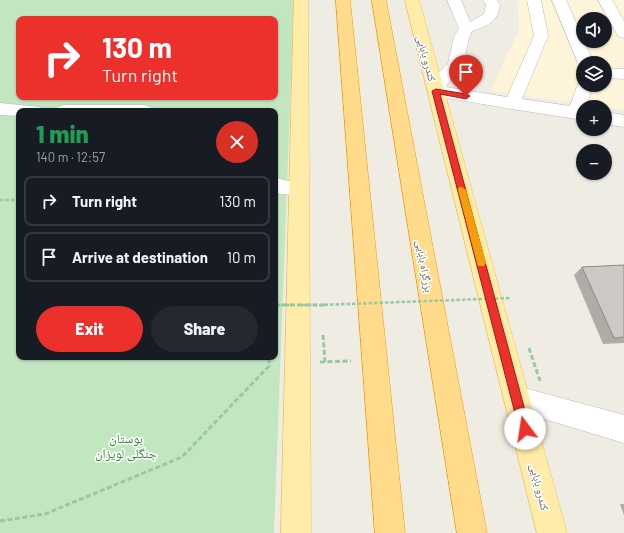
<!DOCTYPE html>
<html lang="en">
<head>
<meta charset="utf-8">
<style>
  :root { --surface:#171b24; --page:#242831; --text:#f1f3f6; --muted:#9ea1a6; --line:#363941; --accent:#ec302c }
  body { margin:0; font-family:Barlow,"Noto Naskh Arabic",sans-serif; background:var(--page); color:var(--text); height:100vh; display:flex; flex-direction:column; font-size:15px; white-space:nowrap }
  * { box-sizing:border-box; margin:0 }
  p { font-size:13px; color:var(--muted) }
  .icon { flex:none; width:22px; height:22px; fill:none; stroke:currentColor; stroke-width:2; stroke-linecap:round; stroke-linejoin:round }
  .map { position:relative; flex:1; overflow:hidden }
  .sheet { position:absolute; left:16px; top:108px; width:262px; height:252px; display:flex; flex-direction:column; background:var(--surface); border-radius:8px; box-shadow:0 1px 3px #0004 }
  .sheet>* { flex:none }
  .top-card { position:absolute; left:16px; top:16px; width:262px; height:84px; border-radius:8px; box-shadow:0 1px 3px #0004; background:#ec302c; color:#fff; overflow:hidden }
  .tools { position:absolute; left:576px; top:12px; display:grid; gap:8px }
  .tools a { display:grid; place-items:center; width:36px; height:36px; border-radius:50%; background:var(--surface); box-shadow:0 1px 3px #0004; font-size:20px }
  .pin { position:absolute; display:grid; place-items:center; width:34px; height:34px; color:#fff; margin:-41px -17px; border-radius:50% 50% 50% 0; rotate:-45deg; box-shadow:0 0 4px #0007 }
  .pin .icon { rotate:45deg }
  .me { position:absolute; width:44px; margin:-22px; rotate:346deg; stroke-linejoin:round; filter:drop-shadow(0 0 3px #0008) }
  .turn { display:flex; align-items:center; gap:14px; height:84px; padding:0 20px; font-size:18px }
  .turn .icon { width:52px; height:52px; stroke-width:2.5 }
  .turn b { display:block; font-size:28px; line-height:34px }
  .round { display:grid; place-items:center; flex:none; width:42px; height:42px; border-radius:21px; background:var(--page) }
  .head { display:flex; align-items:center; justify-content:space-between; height:68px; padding:0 20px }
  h1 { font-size:24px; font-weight:800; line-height:30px; color:#1e9e55 }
  .primary-button { display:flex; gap:8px; margin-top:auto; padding:8px 20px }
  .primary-button a { flex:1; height:46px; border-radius:24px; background:var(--accent); color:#fff; font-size:16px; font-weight:800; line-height:46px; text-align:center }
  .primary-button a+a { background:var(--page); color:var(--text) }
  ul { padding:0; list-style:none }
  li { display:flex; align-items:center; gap:12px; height:50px; margin:0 8px 6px; padding:0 12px; border:2px solid var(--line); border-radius:8px }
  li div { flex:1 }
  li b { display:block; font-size:15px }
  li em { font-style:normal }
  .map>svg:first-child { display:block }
</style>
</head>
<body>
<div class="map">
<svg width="624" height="533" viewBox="0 0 624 533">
  <rect width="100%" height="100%" fill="#efece4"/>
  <!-- commercial -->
  <path fill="#fef4d9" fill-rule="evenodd" d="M 518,0 L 624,0 L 624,110 L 490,91 L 519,30 ZM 583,19 L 605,19 L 605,41 L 583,41 ZM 583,63 L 605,63 L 605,85 L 583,85 Z"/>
  <!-- green -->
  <path fill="#c2e7c0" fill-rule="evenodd" d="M 0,0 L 294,0 L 274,533 L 0,533 ZM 19,19 L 275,19 L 275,97 L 19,97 ZM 19,111 L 275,111 L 275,357 L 19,357 Z"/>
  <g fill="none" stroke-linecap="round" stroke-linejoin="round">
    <!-- minor casing -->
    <g stroke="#b6babe" stroke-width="1">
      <path id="minor" d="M 447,0 L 461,0 L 470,22 L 484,14 L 486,5 L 483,0 L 497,0 L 500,5 C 497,23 488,25 472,31 C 466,42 467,53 463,65 C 460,71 450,78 446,87 L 507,97 L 534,36 L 527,0 L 541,0 L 548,36 L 522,99 L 570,106 L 579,81 L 583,80 L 583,85 L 593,85 L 586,107 L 583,107 L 583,120 L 512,109 L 430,95 L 428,91 L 437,74 L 448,64 L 454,37 L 459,28 Z
        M 552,0 L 566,0 L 594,63 L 583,63 L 583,67 L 578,63 Z
        M 598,0 L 612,0 L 624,21 L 624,38 L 619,37 L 617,34 Z
        M 605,68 L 624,69 L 624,79 L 605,78 Z
        M 0,103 L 40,107 L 43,111 L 19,111 L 19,116 L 0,115 Z
        M 64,105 L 144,105 L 150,107 L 153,111 L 55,111 L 58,107 Z
        M 605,112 L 624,115 L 624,127 L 605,124 Z
        M 275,177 L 283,180 L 306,184 L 309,189 L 306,194 L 299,196 L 275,193 Z
        M 517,386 L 624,415 L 624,443 L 508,408 L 504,399 L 508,390 Z"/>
    </g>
    <!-- major casing -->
    <g stroke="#f4bf58" stroke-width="1">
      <path id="major" d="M 294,0 L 308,0 L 311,533 L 281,533 Z
        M 405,0 L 419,0 L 567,533 L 537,533 Z"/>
    </g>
    <!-- highway casing -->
    <g stroke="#f39900" stroke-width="1">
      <path id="highway" d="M 336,0 L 350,0 L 405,533 L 375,533 Z
        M 372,0 L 386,0 L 487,533 L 457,533 Z"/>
    </g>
    <!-- path-far1 -->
    <path stroke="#99c8a4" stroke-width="2.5" stroke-dasharray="3.5 2" stroke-linecap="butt" d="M 0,200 L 19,200"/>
    <!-- path -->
    <path stroke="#99c8a4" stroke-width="3" stroke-dasharray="5 2.5" stroke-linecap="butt" d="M 323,335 L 325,362
      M 529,348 L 540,381
      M 320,362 L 351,361
      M 0,521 L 45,514 L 182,457 L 269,366 L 269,357"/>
    <!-- minor -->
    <use href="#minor" fill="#fff" fill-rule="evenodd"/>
    <!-- major -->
    <use href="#major" fill="#ffeca9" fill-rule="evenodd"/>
    <!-- highway -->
    <use href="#highway" fill="#ffdb8b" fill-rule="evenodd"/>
    <!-- path-bridge-far1 -->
    <path stroke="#99c8a4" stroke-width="2.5" stroke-dasharray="3.5 2" stroke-linecap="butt" d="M 275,305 L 320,305 L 510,298"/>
    <!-- path-bridge -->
    <path stroke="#99c8a4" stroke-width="3" stroke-dasharray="5 2.5" stroke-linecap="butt" d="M 275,305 L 326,305"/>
  </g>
  <!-- wall -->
  <path fill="#afaca8" d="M 624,265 L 624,343 L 603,344 L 574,275 L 582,267 Z
    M 620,504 L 624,504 L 624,515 Z"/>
  <!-- building -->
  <path fill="#ccc8c3" stroke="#8f8c88" d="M 624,265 L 624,337 L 614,338 L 582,267 Z"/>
  <!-- route -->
  <path fill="#ec302c" stroke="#991f1d" d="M 436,89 L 466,94 L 470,96 L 466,99 L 440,94 L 530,429 L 529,433 L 525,434 L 521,433 L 519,429 L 432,91 Z"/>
  <!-- slow -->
  <path fill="#f59e0b" d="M 459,187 L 462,187 L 466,190 L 486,263 L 484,266 L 478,266 L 477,263 L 458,190 Z"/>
  <g text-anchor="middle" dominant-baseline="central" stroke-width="3" stroke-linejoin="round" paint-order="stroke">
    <!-- street labels -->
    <g font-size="11" fill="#5c6065" stroke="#fff">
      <text transform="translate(427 58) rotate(75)">کندرو بابایی</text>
      <text transform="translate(425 266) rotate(80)">بزرگراه بابایی</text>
      <text transform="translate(540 487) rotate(76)">کندرو بابایی</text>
    </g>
    <!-- near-park labels -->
    <g font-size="13" fill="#348533" stroke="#fff">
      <text x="126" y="438">بوستان<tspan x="126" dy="15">جنگلی لویزان</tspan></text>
    </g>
  </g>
</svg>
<div class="tools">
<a><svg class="icon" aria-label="sound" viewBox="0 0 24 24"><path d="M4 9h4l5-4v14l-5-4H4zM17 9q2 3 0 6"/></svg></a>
<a><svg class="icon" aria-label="layers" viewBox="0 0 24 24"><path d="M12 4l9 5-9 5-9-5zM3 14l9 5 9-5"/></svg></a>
<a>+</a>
<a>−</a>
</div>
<div class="pin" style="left:466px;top:96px;background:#d93025"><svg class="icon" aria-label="arrive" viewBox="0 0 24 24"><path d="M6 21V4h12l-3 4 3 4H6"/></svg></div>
<svg class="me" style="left:525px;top:429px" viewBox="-20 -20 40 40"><circle r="19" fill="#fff"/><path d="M0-13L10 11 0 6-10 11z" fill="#ec302c"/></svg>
<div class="top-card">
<div class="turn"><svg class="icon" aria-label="right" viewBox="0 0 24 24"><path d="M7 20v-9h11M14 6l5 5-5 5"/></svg><div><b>130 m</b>Turn right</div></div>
</div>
<section class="sheet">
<div class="head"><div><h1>1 min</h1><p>140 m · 12:57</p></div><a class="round" style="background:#d93025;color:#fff"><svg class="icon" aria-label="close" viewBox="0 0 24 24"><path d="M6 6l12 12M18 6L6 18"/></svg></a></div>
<ul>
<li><svg class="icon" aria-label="right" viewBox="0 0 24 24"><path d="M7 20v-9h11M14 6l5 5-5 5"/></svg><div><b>Turn right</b></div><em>130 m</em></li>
<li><svg class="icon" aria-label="arrive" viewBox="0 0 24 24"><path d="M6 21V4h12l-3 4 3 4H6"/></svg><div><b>Arrive at destination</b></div><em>10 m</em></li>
</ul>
<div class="primary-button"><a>Exit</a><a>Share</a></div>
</section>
</div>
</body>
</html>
